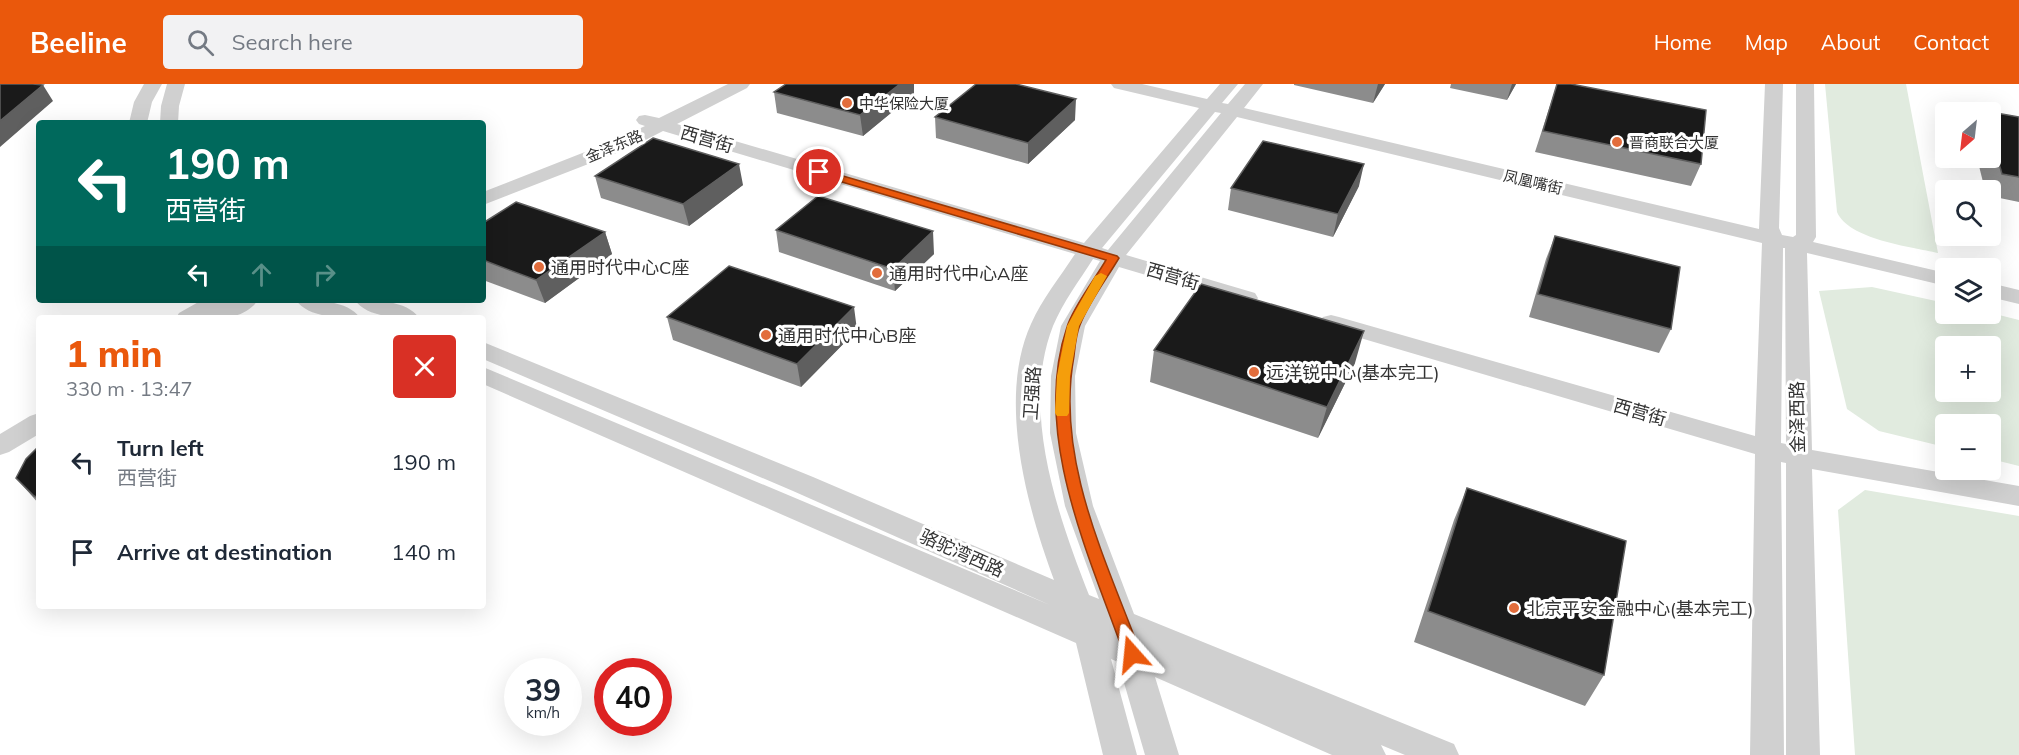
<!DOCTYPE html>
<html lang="en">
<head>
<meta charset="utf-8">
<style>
  :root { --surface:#fff; --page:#f2f2f3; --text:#1f2937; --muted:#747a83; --accent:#ea580c }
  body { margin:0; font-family:Mulish,"Noto Sans SC",sans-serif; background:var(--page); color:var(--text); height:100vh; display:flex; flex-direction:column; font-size:22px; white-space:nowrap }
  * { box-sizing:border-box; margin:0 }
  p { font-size:20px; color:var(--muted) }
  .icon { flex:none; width:33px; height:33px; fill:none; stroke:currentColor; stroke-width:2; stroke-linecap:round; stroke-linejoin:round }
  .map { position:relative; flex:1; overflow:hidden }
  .sheet { position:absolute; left:36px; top:231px; width:450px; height:294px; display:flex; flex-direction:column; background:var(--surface); border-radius:6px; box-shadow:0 6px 24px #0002 }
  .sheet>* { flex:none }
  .hud { position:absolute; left:36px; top:36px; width:450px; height:183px; border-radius:6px; box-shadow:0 6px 24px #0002; background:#00695c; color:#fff; overflow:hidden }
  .needle { width:39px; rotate:208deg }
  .controls { position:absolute; left:1935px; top:18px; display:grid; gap:12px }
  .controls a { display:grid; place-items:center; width:66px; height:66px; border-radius:6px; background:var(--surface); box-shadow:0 6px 24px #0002; font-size:30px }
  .speed { position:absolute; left:504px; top:574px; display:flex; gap:12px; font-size:30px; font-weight:700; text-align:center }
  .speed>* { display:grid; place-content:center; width:78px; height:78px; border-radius:50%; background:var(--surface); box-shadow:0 6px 24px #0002; line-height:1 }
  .speed small { font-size:15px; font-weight:400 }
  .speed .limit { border:9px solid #d22; background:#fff; color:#111 }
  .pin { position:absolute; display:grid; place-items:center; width:51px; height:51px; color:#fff; margin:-26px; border:3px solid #fff; border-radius:50%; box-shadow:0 2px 6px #0007 }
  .me { position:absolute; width:66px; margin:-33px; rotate:342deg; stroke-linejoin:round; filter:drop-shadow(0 0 4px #0008) }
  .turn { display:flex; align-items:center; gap:21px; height:126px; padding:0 30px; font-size:27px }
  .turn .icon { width:78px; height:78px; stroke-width:2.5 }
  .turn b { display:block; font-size:42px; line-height:51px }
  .lanes { display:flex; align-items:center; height:57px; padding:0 30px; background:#0003; justify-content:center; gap:30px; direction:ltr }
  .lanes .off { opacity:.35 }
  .round { display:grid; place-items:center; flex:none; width:63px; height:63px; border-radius:6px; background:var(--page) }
  .head { display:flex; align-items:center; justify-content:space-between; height:102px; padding:0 30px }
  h1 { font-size:36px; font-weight:800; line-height:45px; color:var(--accent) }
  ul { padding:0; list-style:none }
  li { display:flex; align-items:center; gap:18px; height:90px; padding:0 30px }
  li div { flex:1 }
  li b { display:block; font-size:22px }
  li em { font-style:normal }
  header { display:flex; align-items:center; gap:36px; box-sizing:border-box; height:84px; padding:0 30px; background:var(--accent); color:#fff }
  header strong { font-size:28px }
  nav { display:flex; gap:33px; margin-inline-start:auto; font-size:21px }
  .search { width:420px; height:54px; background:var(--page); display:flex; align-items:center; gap:15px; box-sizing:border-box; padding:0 21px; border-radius:6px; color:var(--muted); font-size:22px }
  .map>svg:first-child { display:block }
</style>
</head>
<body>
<header>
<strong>Beeline</strong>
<div class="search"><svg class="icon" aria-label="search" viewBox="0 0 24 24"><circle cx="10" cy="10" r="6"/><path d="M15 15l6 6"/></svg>Search here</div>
<nav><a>Home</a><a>Map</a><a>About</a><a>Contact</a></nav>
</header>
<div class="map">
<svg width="2019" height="671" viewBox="0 0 2019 671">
  <rect width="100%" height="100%" fill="#fff"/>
  <!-- green -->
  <path fill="#e1ebdf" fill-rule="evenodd" d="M 1825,0 L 1906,0 L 1938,169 C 1911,163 1848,155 1837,128 Z
    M 1872,203 L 1945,219 L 1946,230 L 1991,229 L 2019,236 L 2019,382 L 1991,375 L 1990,340 L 1946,340 L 1945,363 L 1879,347 L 1847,325 L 1819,207 ZM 1990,262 L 1990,308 L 1946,308 L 1946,262 Z
    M 1865,406 L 2019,432 L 2019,671 L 1855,671 L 1838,426 Z"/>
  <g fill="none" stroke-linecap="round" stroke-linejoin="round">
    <!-- tertiary -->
    <path fill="#d0d0d0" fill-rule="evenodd" d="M 144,0 L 162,0 L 152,18 L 147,39 L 129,39 L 134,18 Z
      M 167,0 L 185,0 L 179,22 L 178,39 L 160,39 L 161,22 Z
      M 728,0 L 750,0 L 747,4 L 677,40 L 1084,159 L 1199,24 L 1114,4 L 1111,0 L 1142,0 L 1207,15 L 1220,0 L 1238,0 L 1222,19 L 1228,20 L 1245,0 L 1263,0 L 1244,24 L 1759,145 L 1765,0 L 1783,0 L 1779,144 L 1782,151 L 1793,153 L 1796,151 L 1796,0 L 1814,0 L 1816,153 L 1813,158 L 1946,189 L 1946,202 L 1807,169 L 1812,366 L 2019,402 L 2019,422 L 1812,385 L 1820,671 L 1786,671 L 1786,379 L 1781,378 L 1784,671 L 1750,671 L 1755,370 L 1323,243 L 1319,238 L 1323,233 L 1331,231 L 1339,233 L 1755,352 L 1762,159 L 1237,33 L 1126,171 L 1255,209 L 1258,214 L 1255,219 L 1247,221 L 1119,183 L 1085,242 L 1075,292 L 1076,349 L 1093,422 L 1134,530 L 1454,660 L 1459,671 L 1405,671 L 1381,661 L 1386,671 L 1332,671 L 1155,593 L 1179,671 L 1145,671 L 1118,578 L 1111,575 L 1137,671 L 1103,671 L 1076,559 L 483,300 L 483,283 L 1050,521 L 793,407 L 483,275 L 483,258 L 813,393 L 1054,496 C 1027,423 997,315 1031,240 C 1042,215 1060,193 1075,170 L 663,47 L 632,63 L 483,121 L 483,108 L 618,55 L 645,42 L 639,40 L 636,36 L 639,32 L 645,31 L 659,34 ZM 1215,28 L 1221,29 L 1108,166 L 1102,164 ZM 1783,164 L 1785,164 L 1786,360 L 1781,359 ZM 1093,175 L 1100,177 L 1061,242 L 1051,292 L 1050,349 L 1065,422 L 1099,515 L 1089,511 C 1058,432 1020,326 1053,242 C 1063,218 1079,197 1093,175 Z
      M 1990,199 L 2019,206 L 2019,220 L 1990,213 Z
      M 202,216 L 258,216 C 241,241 202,234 176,234 L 179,229 Z
      M 296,216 C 315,216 348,216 360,234 C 341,234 308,234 296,216 Z
      M 355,216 C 374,216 407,216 419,234 C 400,234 367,234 355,216 Z
      M 39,329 L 39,350 L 9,368 L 0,371 L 0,350 L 30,332 Z"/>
  </g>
  <!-- wall -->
  <path fill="#8c8c8c" d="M 1294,0 L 1385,0 L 1373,19 L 1294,1 Z
    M 1451,0 L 1516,0 L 1507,16 L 1450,4 Z
    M 1557,0 L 1701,80 L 1691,102 L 1535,68 Z
    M 774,8 L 914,10 L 863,52 L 777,29 Z
    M 1985,27 L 2019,33 L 2019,118 L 1990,112 L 1990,106 L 1985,106 L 1977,74 L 1990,74 L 1990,28 L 1984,28 Z
    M 935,33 L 1075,36 L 1028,80 L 936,54 Z
    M 595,92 L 743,101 L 689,142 L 601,114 Z
    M 1359,102 L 1333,153 L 1228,126 L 1231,104 Z
    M 483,139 L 605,148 L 612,170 L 545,219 L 483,196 Z
    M 776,146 L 934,170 L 895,207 L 779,168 Z
    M 1555,152 L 1671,245 L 1659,269 L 1529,233 L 1546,175 Z
    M 667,233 L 857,246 L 801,303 L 673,256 Z
    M 1154,266 L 1355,279 L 1318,354 L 1150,298 Z
    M 39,362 L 39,420 L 16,394 Z
    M 1467,404 L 1604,591 L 1585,622 L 1414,558 L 1454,436 Z"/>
  <!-- shaded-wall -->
  <path fill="#5f5f5f" d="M 900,0 L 914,0 L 914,10 L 863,52 L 860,31 Z
    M 1378,0 L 1385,0 L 1373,19 Z
    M 1512,0 L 1516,0 L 1507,16 Z
    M 43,1 L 53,17 L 0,63 L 0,37 Z
    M 1076,15 L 1075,36 L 1028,80 L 1028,59 Z
    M 739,80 L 743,101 L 689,142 L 683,120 Z
    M 1364,80 L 1359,102 L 1333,153 L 1338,130 Z
    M 933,147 L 934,170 L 895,207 L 893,185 Z
    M 605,148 L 612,170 L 545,219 L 536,196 Z
    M 854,223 L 857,246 L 801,303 L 797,280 Z
    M 1364,247 L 1355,279 L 1318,354 L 1327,323 Z"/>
  <!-- building -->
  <path fill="#1a1a1a" stroke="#5f5f5f" stroke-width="1.5" d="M 0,0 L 33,0 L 43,1 L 0,37 Z
    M 786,0 L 900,0 L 860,31 L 774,8 Z
    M 976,0 L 1016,0 L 1076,15 L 1028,59 L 935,33 Z
    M 1557,0 L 1571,0 L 1706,26 L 1701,80 L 1543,47 Z
    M 1985,27 L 2019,33 L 2019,93 L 2002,90 L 1990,48 L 1990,28 L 1985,28 Z
    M 653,54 L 739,80 L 683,120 L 595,92 Z
    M 1263,57 L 1364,80 L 1338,130 L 1231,104 Z
    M 818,112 L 933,147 L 893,185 L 776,146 Z
    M 516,118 L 605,148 L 536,196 L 483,176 L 483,139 Z
    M 1555,152 L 1680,183 L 1671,245 L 1538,210 Z
    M 729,182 L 854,223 L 797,280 L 667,233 Z
    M 1201,200 L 1364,247 L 1327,323 L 1154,266 Z
    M 39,362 L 39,414 L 34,412 L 16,394 L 26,375 Z
    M 1467,404 L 1626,457 L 1604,591 L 1428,527 Z"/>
  <!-- route -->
  <path fill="#ea580c" stroke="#983908" stroke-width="1.5" d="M 819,85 L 1117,172 L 1119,174 C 1106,196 1089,218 1080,241 C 1076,250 1075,263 1074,272 C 1055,375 1106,476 1141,570 L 1138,575 L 1132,577 L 1126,575 L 1124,570 C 1089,471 1031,349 1067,243 C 1073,223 1095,195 1106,176 L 815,90 L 813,88 Z"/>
  <!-- slow -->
  <path fill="#f59e0b" d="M 1101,189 L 1107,192 L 1079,242 L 1070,292 L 1069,329 L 1067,332 L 1057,332 L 1055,329 L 1057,292 L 1067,242 L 1095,192 Z"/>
  <!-- markers -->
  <g fill="#e26d3c" stroke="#fff" stroke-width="2">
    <circle cx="847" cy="19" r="6"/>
    <circle cx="1617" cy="58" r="6"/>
    <circle cx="539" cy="183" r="6"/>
    <circle cx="877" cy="189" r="6"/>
    <circle cx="766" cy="251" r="6"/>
    <circle cx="1254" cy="288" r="6"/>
    <circle cx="1514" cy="524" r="6"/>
  </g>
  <g text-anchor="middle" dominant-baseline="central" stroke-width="6" stroke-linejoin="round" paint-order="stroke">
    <!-- far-poi labels -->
    <g font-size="15" fill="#333" stroke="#fff" text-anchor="start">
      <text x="859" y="19">中华保险大厦</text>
      <text x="1629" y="58">晋商联合大厦</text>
    </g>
    <!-- far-street labels -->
    <g font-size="15" fill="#333" stroke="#fff">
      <text transform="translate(614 62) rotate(-23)">金泽东路</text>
      <text transform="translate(1533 98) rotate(13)">凤凰嘴街</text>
    </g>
    <!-- street labels -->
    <g font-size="18" fill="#333" stroke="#fff">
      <text transform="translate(707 55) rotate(16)">西营街</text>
      <text transform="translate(1173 192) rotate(16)">西营街</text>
      <text transform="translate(1032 309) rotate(-86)">卫强路</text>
      <text transform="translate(1640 328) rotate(16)">西营街</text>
      <text transform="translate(1797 333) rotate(-91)">金泽西路</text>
      <text transform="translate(962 469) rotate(24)">骆驼湾西路</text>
    </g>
    <!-- poi labels -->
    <g font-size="18" fill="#333" stroke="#fff" text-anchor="start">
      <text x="551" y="183">通用时代中心C座</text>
      <text x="889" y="189">通用时代中心A座</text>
      <text x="778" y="251">通用时代中心B座</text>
      <text x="1266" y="288">远洋锐中心(基本完工)</text>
      <text x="1526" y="524">北京平安金融中心(基本完工)</text>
    </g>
  </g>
</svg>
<div class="controls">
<a><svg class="needle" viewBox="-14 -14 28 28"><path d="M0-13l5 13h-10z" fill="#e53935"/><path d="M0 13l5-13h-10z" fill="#747a83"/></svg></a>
<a><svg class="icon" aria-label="search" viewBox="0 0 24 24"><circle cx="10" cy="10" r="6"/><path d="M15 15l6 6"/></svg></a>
<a><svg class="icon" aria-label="layers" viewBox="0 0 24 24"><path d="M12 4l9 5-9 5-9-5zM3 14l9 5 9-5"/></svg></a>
<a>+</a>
<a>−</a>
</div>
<div class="speed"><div>39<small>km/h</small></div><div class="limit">40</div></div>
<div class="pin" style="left:819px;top:88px;background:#d93025"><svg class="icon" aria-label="arrive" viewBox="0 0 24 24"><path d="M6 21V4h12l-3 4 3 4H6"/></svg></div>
<svg class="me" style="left:1132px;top:570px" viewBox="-20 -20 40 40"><path d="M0-17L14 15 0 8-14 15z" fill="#ea580c" stroke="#fff" stroke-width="4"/></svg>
<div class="hud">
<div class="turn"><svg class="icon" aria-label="left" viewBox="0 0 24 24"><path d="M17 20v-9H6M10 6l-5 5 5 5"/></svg><div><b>190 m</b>西营街</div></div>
<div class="lanes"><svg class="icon" aria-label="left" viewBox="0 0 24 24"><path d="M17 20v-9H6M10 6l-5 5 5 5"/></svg><svg class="icon off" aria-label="ahead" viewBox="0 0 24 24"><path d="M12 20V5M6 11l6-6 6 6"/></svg><svg class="icon off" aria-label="right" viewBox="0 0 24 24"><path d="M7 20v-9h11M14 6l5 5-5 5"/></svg></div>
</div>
<section class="sheet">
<div class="head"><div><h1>1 min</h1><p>330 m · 13:47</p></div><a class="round" style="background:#d93025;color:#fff"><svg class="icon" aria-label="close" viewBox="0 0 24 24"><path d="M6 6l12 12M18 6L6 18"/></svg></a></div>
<ul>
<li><svg class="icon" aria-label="left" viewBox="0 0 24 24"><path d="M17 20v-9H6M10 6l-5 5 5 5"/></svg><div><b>Turn left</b><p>西营街</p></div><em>190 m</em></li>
<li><svg class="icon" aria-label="arrive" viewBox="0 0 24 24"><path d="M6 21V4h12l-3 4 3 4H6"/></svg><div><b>Arrive at destination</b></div><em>140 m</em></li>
</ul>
</section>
</div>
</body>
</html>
